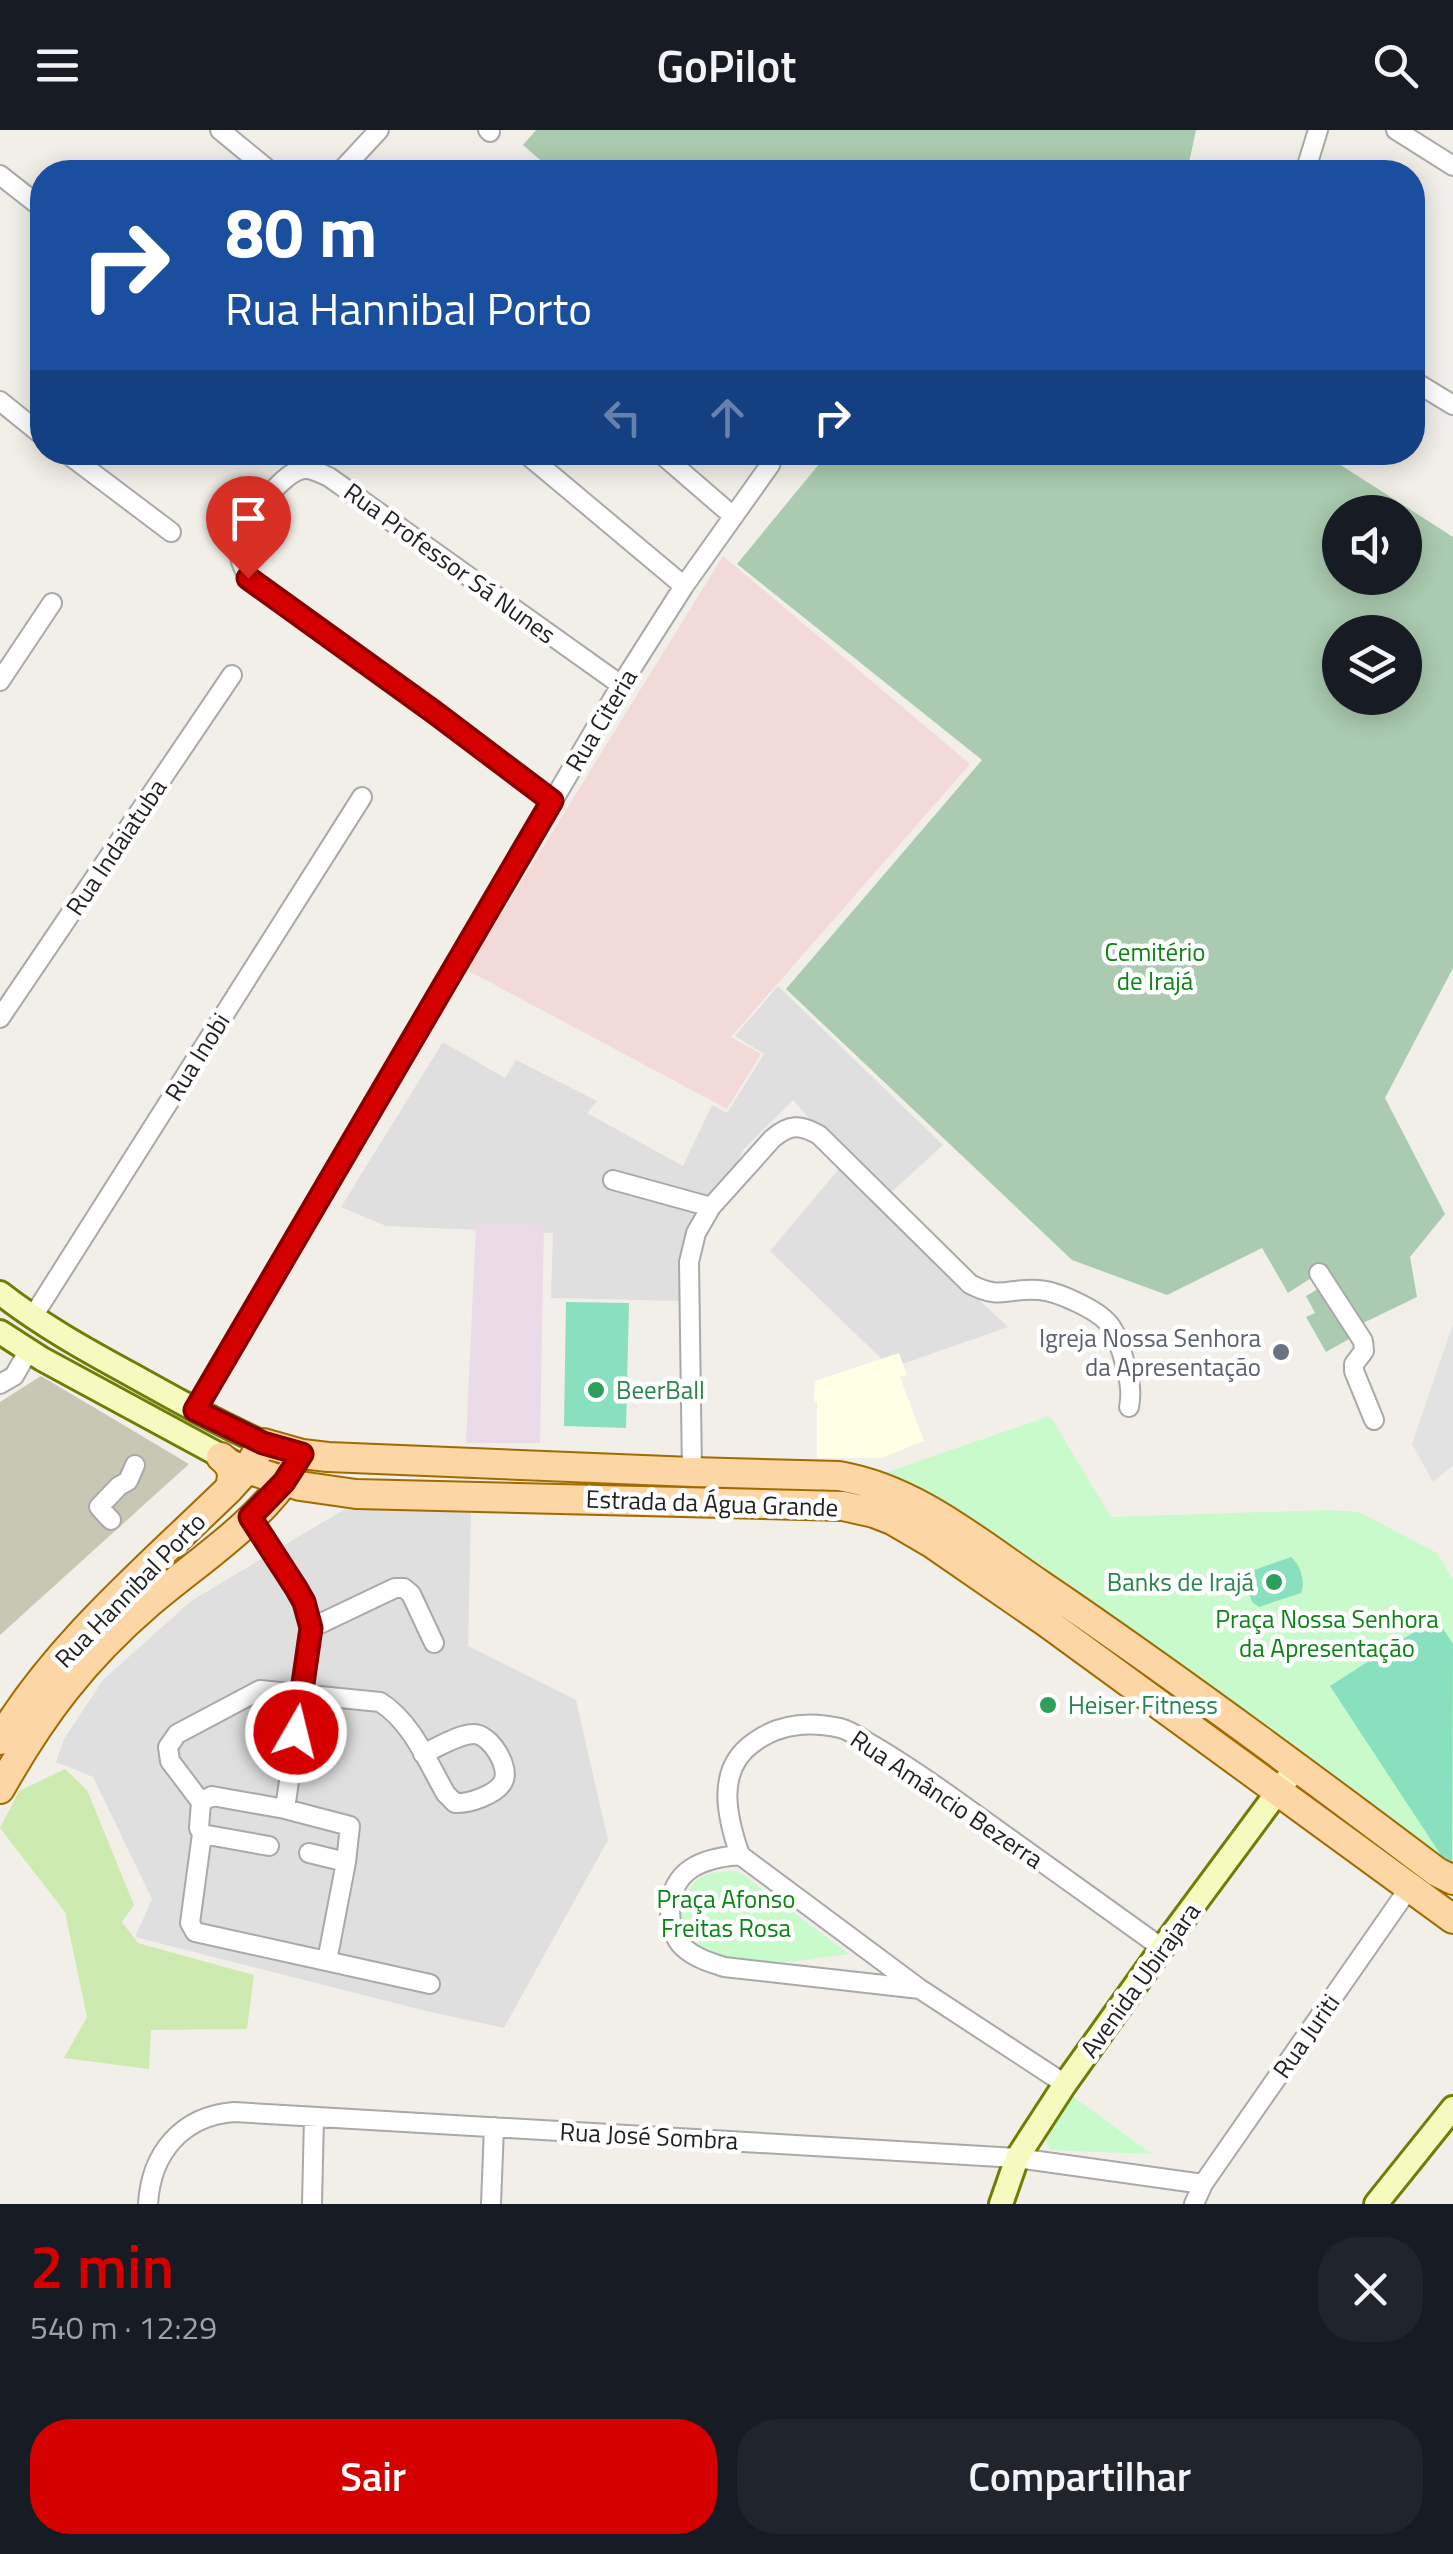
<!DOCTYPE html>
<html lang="pt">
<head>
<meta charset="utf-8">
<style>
  :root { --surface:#171b24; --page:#20242c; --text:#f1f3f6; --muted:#9ea1a6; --accent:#d40000 }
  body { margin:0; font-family:"Titillium Web",sans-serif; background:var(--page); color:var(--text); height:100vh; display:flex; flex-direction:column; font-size:38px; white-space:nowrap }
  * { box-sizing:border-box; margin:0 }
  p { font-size:32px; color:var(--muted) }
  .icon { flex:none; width:55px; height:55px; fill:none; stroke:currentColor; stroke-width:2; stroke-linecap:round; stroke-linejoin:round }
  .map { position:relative; height:2074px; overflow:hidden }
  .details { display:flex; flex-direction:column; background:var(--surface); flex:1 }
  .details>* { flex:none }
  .top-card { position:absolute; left:30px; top:30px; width:1395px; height:305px; border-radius:40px; box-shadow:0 5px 25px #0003; background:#1a4fa0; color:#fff; overflow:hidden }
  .fabs { position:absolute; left:1322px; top:365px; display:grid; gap:20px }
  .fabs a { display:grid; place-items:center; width:100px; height:100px; border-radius:50%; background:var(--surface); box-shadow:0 5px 25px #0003; font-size:50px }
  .pin { position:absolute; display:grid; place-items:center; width:85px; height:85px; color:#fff; margin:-102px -42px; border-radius:50% 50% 50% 0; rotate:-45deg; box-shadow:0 0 10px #0007 }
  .pin .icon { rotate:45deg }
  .me { position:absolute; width:110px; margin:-55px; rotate:8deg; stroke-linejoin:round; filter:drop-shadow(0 0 8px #0008) }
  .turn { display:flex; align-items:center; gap:35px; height:210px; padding:0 30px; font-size:45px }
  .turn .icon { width:130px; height:130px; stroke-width:2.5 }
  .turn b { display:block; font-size:70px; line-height:85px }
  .lanes { display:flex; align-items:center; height:95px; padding:0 30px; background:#0003; justify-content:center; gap:50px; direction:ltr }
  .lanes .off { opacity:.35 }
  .round { display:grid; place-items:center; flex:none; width:105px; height:105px; border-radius:40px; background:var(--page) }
  .head { display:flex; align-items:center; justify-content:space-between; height:170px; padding:0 30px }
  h1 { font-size:60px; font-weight:600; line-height:75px; color:var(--accent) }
  .action { display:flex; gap:20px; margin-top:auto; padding:20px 30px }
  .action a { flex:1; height:115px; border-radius:40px; background:var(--accent); color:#fff; font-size:40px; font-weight:600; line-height:115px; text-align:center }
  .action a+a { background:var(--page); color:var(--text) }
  header { display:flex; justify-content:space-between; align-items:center; height:130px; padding:0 30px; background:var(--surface); font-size:45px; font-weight:600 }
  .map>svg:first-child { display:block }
</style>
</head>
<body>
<header><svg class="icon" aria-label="menu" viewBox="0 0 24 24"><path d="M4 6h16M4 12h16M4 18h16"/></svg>GoPilot<svg class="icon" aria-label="search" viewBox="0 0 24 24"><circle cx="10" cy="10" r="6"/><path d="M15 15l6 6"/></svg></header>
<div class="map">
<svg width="1453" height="2074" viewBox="0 0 1453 2074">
  <rect width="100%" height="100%" fill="#f2efe9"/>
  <!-- residential -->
  <path fill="#e0dfdf" d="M 778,856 L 943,1015 L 884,1069 L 883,1080 L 1008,1197 L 891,1238 L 770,1121 L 848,1028 L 831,1013 L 793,970 L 744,1019 L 720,1064 L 695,1091 L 683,1171 L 551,1168 L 553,1103 L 386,1096 L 341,1077 L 443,912 L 505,948 L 516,930 L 597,971 L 587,983 L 683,1036 L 712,975 L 727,983 L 764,924 L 735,906 Z
    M 345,1379 L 471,1382 L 468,1516 L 576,1570 L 608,1710 L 504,1898 L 426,1881 L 135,1807 L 152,1769 L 93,1647 L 56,1632 L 64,1609 L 103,1550 L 191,1471 Z"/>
  <!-- commercial -->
  <path fill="#f2dad9" d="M 723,426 L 970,634 L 731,907 L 761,924 L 727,979 L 467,840 Z"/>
  <!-- industrial -->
  <path fill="#ebdbe8" d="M 476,1094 L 544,1095 L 540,1313 L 466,1313 Z"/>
  <!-- education -->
  <path fill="#ffffe5" d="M 899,1223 L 907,1245 L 900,1247 L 924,1311 L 881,1328 L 817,1328 L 817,1272 L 814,1271 L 815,1251 Z"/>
  <!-- construction -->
  <path fill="#c7c7b4" d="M 41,1246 L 189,1334 L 0,1505 L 0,1272 Z"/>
  <!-- grass -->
  <path fill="#cdebb0" d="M 65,1639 L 87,1660 L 134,1775 L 122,1792 L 138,1813 L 254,1845 L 247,1899 L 151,1900 L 149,1939 L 64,1928 L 87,1887 L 65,1782 L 0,1698 L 19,1661 Z"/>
  <!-- cemetery -->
  <path fill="#aacbaf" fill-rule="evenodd" d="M 536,0 L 1196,0 L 1187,42 L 554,42 L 523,15 Z
    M 829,322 L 1322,323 L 1453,407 L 1453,838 L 1385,968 L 1445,1084 L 1410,1127 L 1417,1167 L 1357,1196 L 1319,1143 L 1288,1163 L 1262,1118 L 1167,1165 L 1072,1130 L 786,859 L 982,630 L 737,434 ZM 1340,382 L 1405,382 L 1405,448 L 1340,448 ZM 1340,502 L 1405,502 L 1405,568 L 1340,568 Z
    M 1323,1156 L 1351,1208 L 1326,1222 L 1306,1187 L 1315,1183 L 1306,1166 Z"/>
  <!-- park -->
  <path fill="#c8facc" d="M 1050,1286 L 1111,1387 L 1329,1380 L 1359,1382 L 1437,1423 L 1453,1450 L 1453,1747 L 870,1348 Z
    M 738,1741 L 849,1824 C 802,1829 732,1848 694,1811 C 687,1804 684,1792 680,1783 C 693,1746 698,1742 738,1741 Z
    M 1068,1963 L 1152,2024 L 1050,2020 L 1042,1998 Z"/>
  <!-- pitch -->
  <path fill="#88e0be" d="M 566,1172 L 629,1173 L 626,1298 L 564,1296 Z
    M 1291,1427 C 1300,1434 1306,1452 1301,1463 L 1259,1477 L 1252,1472 L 1245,1449 L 1249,1442 Z
    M 1436,1488 L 1453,1514 L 1452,1742 L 1330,1556 Z"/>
  <!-- parking -->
  <path fill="#e2e2e2" d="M 1453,1194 L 1453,1335 L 1433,1352 L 1412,1314 Z"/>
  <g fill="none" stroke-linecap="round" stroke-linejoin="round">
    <!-- street casing -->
    <g stroke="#a9a9a9" stroke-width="22">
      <path id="street" d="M 220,0 L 271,42
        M 488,0 L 490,2
        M 1396,0 L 1453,36
        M 340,42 L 379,0
        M 1305,42 L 1318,0
        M 0,45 L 42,78
        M 1412,250 L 1453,275
        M 0,271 L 42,305
        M 65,322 L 171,402
        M 524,322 L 684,456
        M 659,322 L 733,386
        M 0,551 L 52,473
        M 552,671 L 434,582 L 248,447 C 243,437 238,428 240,417 C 243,396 283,338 306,339 C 313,339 322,344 329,347 L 621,555
        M 0,888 L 232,545
        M 613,1050 L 711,1077
        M 1319,1143 L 1363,1211 L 1364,1221 L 1354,1234 L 1354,1241 L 1374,1290
        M 32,1188 L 362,667
        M 0,1254 L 14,1246 L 29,1220
        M 195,1280 L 621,555 L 684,456 L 770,335 L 775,322
        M 692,1342 L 689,1132 L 696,1103 L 711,1077 L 772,1009 C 789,994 800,994 819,1005 L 970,1154 C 1002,1171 1009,1157 1039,1160 C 1057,1161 1098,1180 1109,1194 C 1116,1202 1118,1212 1122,1223 C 1127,1241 1133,1258 1129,1277
        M 250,1387 C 274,1423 300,1456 311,1498 L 285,1679
        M 111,1390 L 99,1377 L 119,1356 L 128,1351 L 135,1335
        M 311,1498 L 395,1458 L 404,1458 L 411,1464 L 434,1513
        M 201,1672 L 212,1666 L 285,1679 L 350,1696 L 346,1732 L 309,1723
        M 202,1704 L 190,1793 L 195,1802 L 430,1854
        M 269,1716 L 202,1704 L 199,1698 L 201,1672 L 170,1631 L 168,1617 L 177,1604 L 260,1560 L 380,1572 C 412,1592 428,1633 446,1664 L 455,1673 C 468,1674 496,1665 503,1652 C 511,1637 490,1604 474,1604 C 458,1604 437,1618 423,1624
        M 740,1725 C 703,1728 671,1739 670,1781 C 670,1793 674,1809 683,1817 C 695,1828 709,1832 724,1837 L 920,1859
        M 327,1831 L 346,1732
        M 1065,1954 L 920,1859 L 740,1725 C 727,1688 715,1640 753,1613 C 778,1594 809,1591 840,1598 C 852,1601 863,1610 874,1616 C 903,1633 929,1651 957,1671 C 1025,1720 1093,1769 1162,1818
        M 148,2074 C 151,2023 182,1986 234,1982 L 1017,2028 L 1203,2054
        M 312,2074 L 314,1987
        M 491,2074 L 494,1997
        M 1194,2074 L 1203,2054 L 1409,1758"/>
    </g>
    <!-- secondary casing -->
    <g stroke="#707d05" stroke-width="28">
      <path id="secondary" d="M 0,1163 C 41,1195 86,1220 132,1245 C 175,1269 218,1293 263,1313
        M 0,1202 L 42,1229 L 234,1333
        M 1001,2074 L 1017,2028 L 1065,1954 L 1162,1818 L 1296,1637
        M 1376,2074 L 1453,1978"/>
    </g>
    <!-- primary casing -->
    <g stroke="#a06b00" stroke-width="32">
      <path id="primary" d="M 221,1327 C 233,1336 234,1346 229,1359
        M 247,1339 L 300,1356 L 356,1364 L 843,1376 L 874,1383 L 892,1390 L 933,1414 L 1046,1492 L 1453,1789
        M 0,1610 C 58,1513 149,1437 229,1359 L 247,1339 L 263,1313 L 302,1324 L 328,1327 L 692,1342 L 839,1346 C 915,1359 976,1411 1038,1453 C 1174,1545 1306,1643 1437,1742 L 1453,1750
        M 0,1659 C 42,1584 84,1529 149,1473 C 197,1432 256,1395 291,1342"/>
    </g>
    <!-- street -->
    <use href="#street" stroke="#fff" stroke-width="18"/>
    <!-- secondary -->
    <use href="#secondary" stroke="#f7fabf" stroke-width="22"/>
    <!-- primary -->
    <use href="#primary" stroke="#fcd6a4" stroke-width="28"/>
  </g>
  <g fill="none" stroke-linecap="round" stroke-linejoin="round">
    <!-- route casing -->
    <g stroke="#8a0000" stroke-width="25">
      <path id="route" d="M 248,448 L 434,582 L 552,671 L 195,1280 L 263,1313 L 302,1324 L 284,1352 L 250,1387 L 296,1458 L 304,1472 L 311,1498 L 296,1602"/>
    </g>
    <!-- route -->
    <use href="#route" stroke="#d40000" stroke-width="18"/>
  </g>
  <!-- markers -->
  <circle fill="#6b7280" stroke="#fff" stroke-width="4" cx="1281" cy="1222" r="10"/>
  <g fill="#2e9e5b" stroke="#fff" stroke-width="4">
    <circle cx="596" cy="1260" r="10"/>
    <circle cx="1274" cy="1452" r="10"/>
    <circle cx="1048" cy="1575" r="10"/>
  </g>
  <g text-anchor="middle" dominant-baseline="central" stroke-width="9" stroke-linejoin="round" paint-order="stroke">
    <!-- street labels -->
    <g font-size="25" fill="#222" stroke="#fff">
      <text transform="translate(450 433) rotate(36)">Rua Professor Sá Nunes</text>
      <text transform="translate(601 590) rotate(-59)">Rua Citeria</text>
      <text transform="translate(116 717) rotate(-56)">Rua Indaiatuba</text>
      <text transform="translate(197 927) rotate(-58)">Rua Inobi</text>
      <text transform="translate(712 1373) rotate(2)">Estrada da Água Grande</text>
      <text transform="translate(130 1460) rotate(-46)">Rua Hannibal Porto</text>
      <text transform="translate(947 1669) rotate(34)">Rua Amâncio Bezerra</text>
      <text transform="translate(1140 1850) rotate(-54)">Avenida Ubirajara</text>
      <text transform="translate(1306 1906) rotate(-55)">Rua Juriti</text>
      <text transform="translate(649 2006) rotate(3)">Rua José Sombra</text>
    </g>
    <!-- park labels -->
    <g font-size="25" fill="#0c8416" stroke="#fff">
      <text x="1155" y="822">Cemitério<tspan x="1155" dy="29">de Irajá</tspan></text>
      <text x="1327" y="1489">Praça Nossa Senhora<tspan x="1327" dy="29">da Apresentação</tspan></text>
      <text x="726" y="1769">Praça Afonso<tspan x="726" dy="29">Freitas Rosa</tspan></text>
    </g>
    <!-- worship labels -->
    <g font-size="25" fill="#5b616d" stroke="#fff" text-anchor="end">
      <text x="1261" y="1208">Igreja Nossa Senhora<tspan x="1261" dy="29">da Apresentação</tspan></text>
    </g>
    <!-- leisure labels -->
    <g font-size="25" fill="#27864d" stroke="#fff" text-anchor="start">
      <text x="616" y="1260">BeerBall</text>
      <text x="1254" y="1452" text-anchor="end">Banks de Irajá</text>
      <text x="1068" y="1575">Heiser Fitness</text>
    </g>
  </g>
</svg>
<div class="fabs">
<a><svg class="icon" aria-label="sound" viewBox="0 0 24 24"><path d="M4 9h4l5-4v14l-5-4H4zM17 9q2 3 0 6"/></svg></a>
<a><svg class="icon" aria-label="layers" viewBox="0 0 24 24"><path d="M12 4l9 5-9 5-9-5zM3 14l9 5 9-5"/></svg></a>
</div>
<div class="pin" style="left:248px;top:448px;background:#d93025"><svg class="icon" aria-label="arrive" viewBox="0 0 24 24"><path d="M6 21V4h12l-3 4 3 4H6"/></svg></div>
<svg class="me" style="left:296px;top:1602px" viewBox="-20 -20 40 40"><circle r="17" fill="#d40000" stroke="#fff" stroke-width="3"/><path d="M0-11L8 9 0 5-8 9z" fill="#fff"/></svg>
<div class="top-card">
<div class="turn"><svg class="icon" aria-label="right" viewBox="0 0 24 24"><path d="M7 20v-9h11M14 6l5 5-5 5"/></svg><div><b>80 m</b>Rua Hannibal Porto</div></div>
<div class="lanes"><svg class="icon off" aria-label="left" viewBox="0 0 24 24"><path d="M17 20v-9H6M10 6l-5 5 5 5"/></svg><svg class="icon off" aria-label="ahead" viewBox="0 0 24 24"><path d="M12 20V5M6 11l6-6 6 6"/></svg><svg class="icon" aria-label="right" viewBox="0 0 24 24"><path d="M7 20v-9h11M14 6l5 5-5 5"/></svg></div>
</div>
</div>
<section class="details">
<div class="head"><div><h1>2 min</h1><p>540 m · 12:29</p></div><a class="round"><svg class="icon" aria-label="close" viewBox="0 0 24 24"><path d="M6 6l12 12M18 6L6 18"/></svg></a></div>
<div class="action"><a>Sair</a><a>Compartilhar</a></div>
</section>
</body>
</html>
